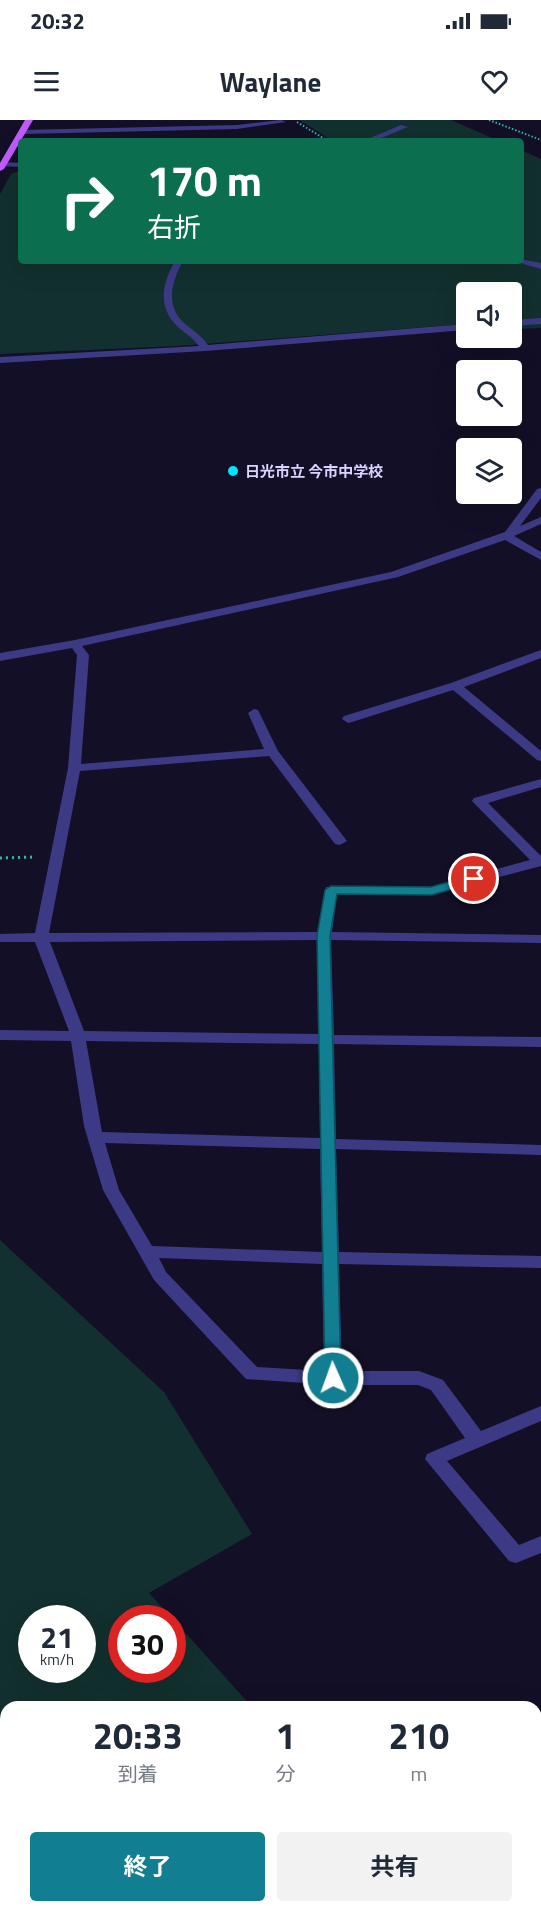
<!DOCTYPE html>
<html lang="ja">
<head>
<meta charset="utf-8">
<style>
  :root { --surface:#fff; --page:#f2f2f3; --text:#1f2937; --muted:#747a83; --accent:#117e91 }
  body { margin:0; font-family:"Titillium Web","Noto Sans JP",sans-serif; background:var(--page); color:var(--text); height:100vh; display:flex; flex-direction:column; font-size:22px; white-space:nowrap }
  * { box-sizing:border-box; margin:0 }
  p { font-size:20px; color:var(--muted) }
  .icon { flex:none; width:33px; height:33px; fill:none; stroke:currentColor; stroke-width:2; stroke-linecap:round; stroke-linejoin:round }
  .map { position:relative; flex:1; overflow:hidden }
  .details { position:absolute; left:0px; top:1581px; width:542px; height:212px; display:flex; flex-direction:column; background:var(--surface); border-radius:18px 18px 0 0; box-shadow:0 6px 24px #0002 }
  .details>* { flex:none }
  .top-card { position:absolute; left:18px; top:18px; width:506px; height:126px; border-radius:6px; box-shadow:0 6px 24px #0002; background:#0b6e4f; color:#fff; overflow:hidden }
  .controls { position:absolute; left:456px; top:162px; display:grid; gap:12px }
  .controls a { display:grid; place-items:center; width:66px; height:66px; border-radius:6px; background:var(--surface); box-shadow:0 6px 24px #0002; font-size:30px }
  .speed { position:absolute; left:18px; top:1485px; display:flex; gap:12px; font-size:30px; font-weight:700; text-align:center }
  .speed>* { display:grid; place-content:center; width:78px; height:78px; border-radius:50%; background:var(--surface); box-shadow:0 6px 24px #0002; line-height:1 }
  .speed small { font-size:15px; font-weight:400 }
  .speed .limit { border:9px solid #d22; background:#fff; color:#111 }
  .pin { position:absolute; display:grid; place-items:center; width:51px; height:51px; color:#fff; margin:-26px; border:3px solid #fff; border-radius:50%; box-shadow:0 2px 6px #0007 }
  .me { position:absolute; width:66px; margin:-33px; rotate:358deg; stroke-linejoin:round; filter:drop-shadow(0 0 4px #0008) }
  .turn { display:flex; align-items:center; gap:21px; height:126px; padding:0 30px; font-size:27px }
  .turn .icon { width:78px; height:78px; stroke-width:2.5 }
  .turn b { display:block; font-size:42px; line-height:51px }
  .eta { display:flex; justify-content:space-evenly; align-items:center; height:102px; text-align:center }
  .eta b { font-size:36px; font-weight:700; line-height:42px }
  .button { display:flex; gap:12px; margin-top:auto; padding:12px 30px }
  .button a { flex:1; height:69px; border-radius:6px; background:var(--accent); color:#fff; font-size:24px; font-weight:700; line-height:69px; text-align:center }
  .button a+a { background:var(--page); color:var(--text) }
  .status { display:flex; justify-content:space-between; align-items:center; height:42px; padding:0 30px; background:var(--surface); direction:ltr }
  .status svg { height:16px; fill:currentColor }
  header { display:flex; justify-content:space-between; align-items:center; height:78px; padding:0 30px; background:var(--surface); font-size:27px; font-weight:700 }
  .map>svg:first-child { display:block }
</style>
</head>
<body>
<div class="status"><b>20:32</b><svg viewBox="0 0 49 12"><path d="M0 12V9h3v3zM5 12V6h3v6zM10 12V3h3v9zM15 12V0h3v12zM26 1h20v11H26zM47 4h2v5h-2z"/></svg></div>
<header><svg class="icon" aria-label="menu" viewBox="0 0 24 24"><path d="M4 6h16M4 12h16M4 18h16"/></svg>Waylane<svg class="icon" aria-label="heart" viewBox="0 0 24 24"><path d="M12 20l-8-8c-3-5 5-10 8-4 3-6 11-1 8 4z"/></svg></header>
<div class="map">
<svg width="541" height="1792" viewBox="0 0 541 1792">
  <rect width="100%" height="100%" fill="#130f26"/>
  <!-- green -->
  <path fill="#12302f" fill-rule="evenodd" d="M 299,0 L 451,0 L 499,21 L 333,21 Z
    M 521,30 L 541,39 L 541,208 L 518,209 C 509,199 512,186 512,172 L 466,172 L 466,204 L 177,226 L 0,234 L 0,74 L 11,54 L 21,50 L 21,141 L 520,141 Z
    M 0,1120 L 164,1272 L 252,1414 L 149,1473 L 172,1498 L 122,1498 L 122,1550 L 172,1550 L 173,1499 L 252,1587 L 6,1587 L 6,1786 L 461,1786 L 462,1792 L 0,1792 ZM 82,1498 L 82,1550 L 32,1550 L 32,1498 Z"/>
  <g fill="none" stroke-linecap="round" stroke-linejoin="round">
    <!-- path-far1 -->
    <path stroke="#2fb8b0" stroke-width="2" stroke-dasharray="1.5 2" stroke-linecap="butt" d="M 489,0 L 541,20
      M 297,2 L 328,21"/>
    <!-- path -->
    <path stroke="#2fb8b0" stroke-width="3" stroke-dasharray="2 4" stroke-linecap="butt" d="M 0,738 L 35,737"/>
    <!-- minor -->
    <path fill="#3d3a85" fill-rule="evenodd" d="M 281,0 L 286,2 L 237,9 L 23,14 L 19,12 L 23,10 L 237,5 Z
      M 401,5 L 408,7 L 374,21 L 363,21 Z
      M 3,42 L 21,43 L 21,47 L 0,46 Z
      M 520,139 L 541,143 L 541,149 L 513,141 Z
      M 175,141 L 183,141 C 172,161 165,184 183,202 C 192,210 201,215 208,225 L 466,204 L 466,210 L 205,231 L 0,243 L 0,237 L 199,226 C 193,218 185,213 178,207 C 157,187 162,163 175,141 Z
      M 541,198 L 541,204 L 512,206 L 512,200 Z
      M 541,368 L 541,378 L 520,406 L 541,397 L 541,404 L 514,416 L 541,432 L 541,440 L 505,420 L 398,457 L 82,526 L 89,535 L 81,644 L 264,629 L 248,593 L 254,589 L 258,590 L 278,631 L 347,721 L 340,725 L 335,724 L 269,636 L 80,651 L 49,813 L 318,812 L 326,767 L 431,767 L 530,740 L 472,681 L 474,678 L 541,659 L 541,667 L 488,683 L 541,736 L 541,746 L 431,775 L 337,774 L 332,812 L 541,815 L 541,823 L 331,820 L 334,915 L 541,917 L 541,927 L 334,924 L 336,1019 L 541,1025 L 541,1035 L 336,1029 L 339,1132 L 541,1136 L 541,1148 L 339,1144 L 342,1251 L 419,1251 L 443,1260 L 481,1311 L 541,1286 L 541,1301 L 447,1341 L 519,1425 L 541,1416 L 541,1433 L 516,1443 L 509,1441 L 425,1339 L 427,1334 L 465,1318 L 431,1270 L 418,1265 L 333,1265 L 246,1259 L 154,1160 L 103,1070 L 84,1006 L 71,921 L 0,920 L 0,910 L 69,911 L 35,822 L 0,822 L 0,814 L 35,813 L 68,648 L 77,535 L 72,528 L 0,541 L 0,533 L 75,520 L 391,452 L 505,412 L 537,369 ZM 317,820 L 318,914 L 84,911 L 50,822 ZM 86,921 L 319,924 L 320,1018 L 102,1012 ZM 105,1023 L 320,1029 L 322,1132 L 152,1126 L 119,1070 ZM 159,1138 L 322,1144 L 324,1251 L 257,1247 L 166,1152 Z
      M 541,530 L 541,538 L 464,567 L 541,631 L 541,641 L 537,640 L 453,570 L 352,602 L 348,603 L 342,599 L 344,596 L 451,563 Z"/>
    <!-- major -->
    <path fill="#c25bff" fill-rule="evenodd" d="M 25,0 L 33,0 L 4,49 L 0,51 L 0,43 Z"/>
  </g>
  <!-- route -->
  <path fill="#117e91" stroke="#0b525e" stroke-width="1.5" d="M 474,755 L 479,756 L 481,759 L 479,762 L 431,775 L 337,774 L 330,816 L 341,1258 L 339,1262 L 333,1264 L 327,1262 L 325,1258 L 317,816 L 325,770 L 331,766 L 431,767 Z"/>
  <!-- markers -->
  <circle fill="#00e5ff" stroke="#130f26" stroke-width="2" cx="233" cy="351" r="6"/>
  <g text-anchor="middle" dominant-baseline="central" stroke-width="4.5" stroke-linejoin="round" paint-order="stroke">
    <!-- far-poi labels -->
    <g font-size="15" font-weight="bold" fill="#d9d4ff" stroke="#130f26" text-anchor="start">
      <text x="245" y="351">日光市立 今市中学校</text>
    </g>
  </g>
</svg>
<div class="controls">
<a><svg class="icon" aria-label="sound" viewBox="0 0 24 24"><path d="M4 9h4l5-4v14l-5-4H4zM17 9q2 3 0 6"/></svg></a>
<a><svg class="icon" aria-label="search" viewBox="0 0 24 24"><circle cx="10" cy="10" r="6"/><path d="M15 15l6 6"/></svg></a>
<a><svg class="icon" aria-label="layers" viewBox="0 0 24 24"><path d="M12 4l9 5-9 5-9-5zM3 14l9 5 9-5"/></svg></a>
</div>
<div class="speed"><div>21<small>km/h</small></div><div class="limit">30</div></div>
<div class="pin" style="left:474px;top:759px;background:#d93025"><svg class="icon" aria-label="arrive" viewBox="0 0 24 24"><path d="M6 21V4h12l-3 4 3 4H6"/></svg></div>
<svg class="me" style="left:333px;top:1258px" viewBox="-20 -20 40 40"><circle r="17" fill="#117e91" stroke="#fff" stroke-width="3"/><path d="M0-11L8 9 0 5-8 9z" fill="#fff"/></svg>
<div class="top-card">
<div class="turn"><svg class="icon" aria-label="right" viewBox="0 0 24 24"><path d="M7 20v-9h11M14 6l5 5-5 5"/></svg><div><b>170 m</b>右折</div></div>
</div>
<section class="details">
<div class="eta">
<div><b>20:33</b><p>到着</p></div>
<div><b>1</b><p>分</p></div>
<div><b>210</b><p>m</p></div>
</div>
<div class="button"><a>終了</a><a>共有</a></div>
</section>
</div>
</body>
</html>
